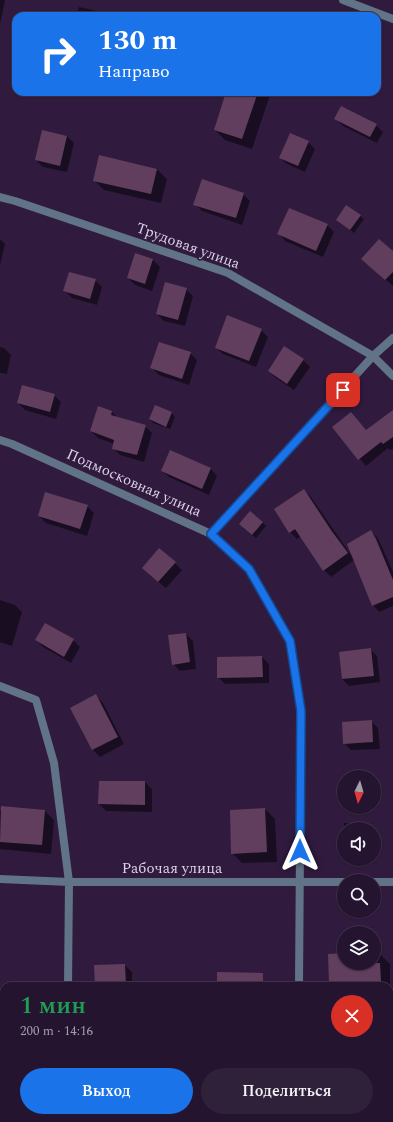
<!DOCTYPE html>
<html lang="ru">
<head>
<meta charset="utf-8">
<style>
  :root { --surface:#24142f; --page:#30213b; --text:#f1f3f6; --muted:#a39eaa; --line:#41334b; --accent:#1a73e8 }
  body { margin:0; font-family:Spectral,serif; background:var(--page); color:var(--text); height:100vh; display:flex; flex-direction:column; font-size:15px; white-space:nowrap }
  * { box-sizing:border-box; margin:0 }
  p { font-size:13px; color:var(--muted) }
  .icon { flex:none; width:22px; height:22px; fill:none; stroke:currentColor; stroke-width:2; stroke-linecap:round; stroke-linejoin:round }
  .map { position:relative; flex:1; overflow:hidden }
  .drawer { position:absolute; left:0px; top:982px; width:393px; height:140px; display:flex; flex-direction:column; background:var(--surface); border-radius:12px 12px 0 0; box-shadow:0 1px 3px #0004,0 0 0 1px var(--line) }
  .drawer>* { flex:none }
  .hud { position:absolute; left:12px; top:12px; width:369px; height:84px; border-radius:12px; box-shadow:0 1px 3px #0004,0 0 0 1px var(--line); background:#1a73e8; color:#fff; overflow:hidden }
  .needle { width:26px; rotate:185deg }
  .tools { position:absolute; left:337px; top:770px; display:grid; gap:8px }
  .tools a { display:grid; place-items:center; width:44px; height:44px; border-radius:50%; background:var(--surface); box-shadow:0 1px 3px #0004,0 0 0 1px var(--line); font-size:20px }
  .pin { position:absolute; display:grid; place-items:center; width:34px; height:34px; color:#fff; margin:-17px; border-radius:8px; box-shadow:0 2px 6px #0006 }
  .me { position:absolute; width:44px; margin:-22px; rotate:0deg; stroke-linejoin:round; filter:drop-shadow(0 0 3px #0008) }
  .turn { display:flex; align-items:center; gap:14px; height:84px; padding:0 20px; font-size:18px }
  .turn .icon { width:52px; height:52px; stroke-width:2.5 }
  .turn b { display:block; font-size:28px; line-height:34px }
  .round { display:grid; place-items:center; flex:none; width:42px; height:42px; border-radius:21px; background:var(--page) }
  .headline { display:flex; align-items:center; justify-content:space-between; height:68px; padding:0 20px }
  h1 { font-size:24px; font-weight:600; line-height:30px; color:#1e9e55 }
  .cta { display:flex; gap:8px; margin-top:auto; padding:8px 20px }
  .cta a { flex:1; height:46px; border-radius:24px; background:var(--accent); color:#fff; font-size:16px; font-weight:600; line-height:46px; text-align:center }
  .cta a+a { background:var(--page); color:var(--text) }
  .map>svg:first-child { display:block }
</style>
</head>
<body>
<div class="map">
<svg width="393" height="1122" viewBox="0 0 393 1122">
  <rect width="100%" height="100%" fill="#301b3f"/>
  <!-- shadow -->
  <path fill="#0007" d="M 0,0 L 5,0 L 0,24 Z
    M 79,7 L 121,16 L 76,16 Z
    M 227,92 L 271,92 L 252,149 L 225,140 L 215,130 Z
    M 336,119 L 376,125 L 383,132 L 377,143 L 343,126 Z
    M 42,131 L 67,136 L 74,143 L 67,172 L 43,167 L 36,160 Z
    M 308,142 L 315,149 L 305,172 L 287,164 L 280,158 Z
    M 157,169 L 167,179 L 161,203 L 104,190 L 94,180 Z
    M 243,194 L 250,201 L 242,225 L 202,211 L 195,204 Z
    M 347,206 L 364,219 L 354,233 L 337,220 Z
    M 327,225 L 334,232 L 323,257 L 285,241 L 279,234 Z
    M 0,239 L 5,244 L 0,265 Z
    M 393,253 L 393,286 L 370,266 Z
    M 136,255 L 153,260 L 160,267 L 152,291 L 135,285 L 128,278 Z
    M 95,280 L 102,287 L 97,305 L 72,298 L 65,291 Z
    M 186,289 L 193,296 L 185,326 L 164,321 L 157,314 Z
    M 261,330 L 268,337 L 256,367 L 223,354 L 216,348 Z
    M 0,347 L 4,348 L 11,355 L 7,374 L 0,373 Z
    M 190,353 L 197,360 L 189,385 L 159,375 L 152,368 Z
    M 303,360 L 310,367 L 294,390 L 276,378 L 269,371 Z
    M 54,395 L 61,402 L 56,419 L 25,410 L 18,403 Z
    M 155,406 L 172,413 L 175,417 L 170,429 L 153,423 L 150,419 Z
    M 99,408 L 112,412 L 118,418 L 145,426 L 152,433 L 144,462 L 120,455 L 113,448 L 114,444 L 98,438 L 91,431 Z
    M 351,413 L 366,431 L 393,417 L 393,449 L 390,450 L 388,448 L 366,466 L 334,427 Z
    M 211,469 L 217,476 L 209,495 L 169,477 L 162,471 Z
    M 304,490 L 311,497 L 353,558 L 370,531 L 377,537 L 382,547 L 393,572 L 393,606 L 379,612 L 373,605 L 354,560 L 331,577 L 324,570 L 301,536 L 297,539 L 290,532 Z
    M 87,506 L 94,513 L 87,536 L 46,523 L 39,516 Z
    M 262,522 L 266,526 L 256,538 L 243,528 Z
    M 175,563 L 182,570 L 166,588 L 150,575 Z
    M 0,600 L 15,605 L 22,612 L 12,646 L 0,642 Z
    M 186,634 L 193,641 L 196,669 L 180,671 L 173,664 Z
    M 36,640 L 73,640 L 80,647 L 71,663 L 43,647 Z
    M 370,649 L 377,656 L 380,682 L 349,686 L 342,679 Z
    M 262,657 L 269,664 L 269,683 L 225,684 L 218,677 Z
    M 96,696 L 103,703 L 124,744 L 100,757 L 93,750 L 72,708 Z
    M 371,721 L 378,728 L 380,749 L 351,750 L 344,743 Z
    M 100,782 L 145,782 L 152,789 L 152,812 L 106,811 L 99,804 Z
    M 265,809 L 275,819 L 277,862 L 242,863 L 232,853 Z
    M 0,811 L 45,811 L 54,820 L 51,854 L 0,849 Z
    M 344,823 L 371,825 L 378,832 L 376,850 L 374,850 L 374,829 L 344,829 L 344,843 L 343,842 Z
    M 344,954 L 344,963 L 374,963 L 374,954 L 380,954 L 390,964 L 390,992 L 389,992 L 389,986 L 333,986 L 330,983 Z
    M 125,965 L 132,972 L 132,986 L 96,986 Z
    M 2,1001 L 4,1001 L 4,1018 Z
    M 3,1112 L 4,1112 L 4,1118 L 35,1118 L 36,1122 L 2,1122 Z
    M 100,1118 L 132,1118 L 132,1122 L 100,1122 Z"/>
  <!-- building -->
  <path fill="#613e5e" d="M 226,92 L 258,92 L 242,139 L 214,130 Z
    M 341,106 L 377,124 L 370,137 L 334,119 Z
    M 42,130 L 67,136 L 60,166 L 35,160 Z
    M 290,133 L 309,141 L 298,166 L 279,158 Z
    M 99,155 L 157,169 L 151,194 L 93,181 Z
    M 202,179 L 244,193 L 236,218 L 193,205 Z
    M 346,205 L 361,215 L 350,230 L 336,220 Z
    M 289,208 L 328,224 L 316,251 L 277,234 Z
    M 379,239 L 393,251 L 393,272 L 385,280 L 361,259 Z
    M 135,253 L 153,259 L 145,284 L 127,278 Z
    M 69,272 L 96,279 L 90,299 L 63,291 Z
    M 165,282 L 187,288 L 178,320 L 156,314 Z
    M 227,315 L 262,329 L 249,361 L 215,348 Z
    M 159,342 L 191,352 L 182,379 L 150,368 Z
    M 284,346 L 304,359 L 287,384 L 268,371 Z
    M 22,385 L 55,394 L 50,412 L 17,403 Z
    M 155,405 L 172,412 L 166,427 L 149,419 Z
    M 98,406 L 112,411 L 111,415 L 146,425 L 137,455 L 112,449 L 114,440 L 90,431 Z
    M 393,410 L 393,437 L 383,444 L 381,442 L 358,460 L 332,427 L 351,412 L 366,430 Z
    M 170,450 L 211,468 L 202,489 L 161,471 Z
    M 304,489 L 331,530 L 348,553 L 323,571 L 295,529 L 289,533 L 274,509 Z
    M 45,492 L 88,505 L 80,529 L 38,516 Z
    M 250,511 L 263,522 L 252,535 L 239,524 Z
    M 371,530 L 376,539 L 393,580 L 393,597 L 372,606 L 347,544 Z
    M 159,548 L 176,562 L 158,582 L 142,568 Z
    M 45,623 L 74,639 L 64,657 L 35,640 Z
    M 186,633 L 190,662 L 172,665 L 168,635 Z
    M 371,648 L 374,676 L 342,679 L 339,652 Z
    M 262,656 L 263,677 L 217,678 L 217,657 Z
    M 96,694 L 118,737 L 92,750 L 70,708 Z
    M 372,720 L 373,742 L 343,744 L 342,722 Z
    M 99,781 L 145,781 L 145,805 L 98,804 Z
    M 1,806 L 45,810 L 42,845 L 0,842 Z
    M 265,808 L 267,852 L 231,854 L 230,810 Z
    M 344,953 L 344,963 L 380,963 L 381,982 L 329,983 L 328,954 Z
    M 125,964 L 126,986 L 95,986 L 94,965 Z
    M 217,972 L 263,973 L 263,986 L 217,986 Z"/>
  <g fill="none" stroke-linecap="round" stroke-linejoin="round">
    <!-- service -->
    <path stroke="#617386" stroke-width="8" d="M 211,534 L 373,356 L 393,338"/>
    <!-- minor -->
    <path stroke="#617386" stroke-width="8" d="M 343,0 L 393,19
      M 0,197 L 15,201 L 228,273 L 373,356 L 393,376
      M 0,440 L 12,444 L 211,534 L 249,569 L 290,641 L 301,711 L 299,986
      M 0,686 L 36,700 L 54,763 L 69,882 L 68,986
      M 0,879 L 69,882 L 344,882
      M 374,882 L 393,882
      M 67,1122 L 67,1118
      M 297,1122 L 297,1118"/>
  </g>
  <g fill="none" stroke-linecap="round" stroke-linejoin="round">
    <!-- route casing -->
    <g stroke="#114b97" stroke-width="10">
      <path id="route" d="M 300,851 L 301,711 L 290,641 L 249,569 L 211,534 L 343,390"/>
    </g>
    <!-- route -->
    <use href="#route" stroke="#1a73e8" stroke-width="7"/>
  </g>
  <g text-anchor="middle" dominant-baseline="central" stroke-width="3.5" stroke-linejoin="round" paint-order="stroke">
    <!-- street labels -->
    <g font-size="15" fill="#dcd0e7" stroke="#301b3f">
      <text transform="translate(188 246) rotate(20)">Трудовая улица</text>
      <text transform="translate(134 483) rotate(24)">Подмосковная улица</text>
      <text x="172" y="868">Рабочая улица</text>
    </g>
  </g>
</svg>
<div class="tools">
<a><svg class="needle" viewBox="-14 -14 28 28"><path d="M0-13l5 13h-10z" fill="#e53935"/><path d="M0 13l5-13h-10z" fill="#a39eaa"/></svg></a>
<a><svg class="icon" aria-label="sound" viewBox="0 0 24 24"><path d="M4 9h4l5-4v14l-5-4H4zM17 9q2 3 0 6"/></svg></a>
<a><svg class="icon" aria-label="search" viewBox="0 0 24 24"><circle cx="10" cy="10" r="6"/><path d="M15 15l6 6"/></svg></a>
<a><svg class="icon" aria-label="layers" viewBox="0 0 24 24"><path d="M12 4l9 5-9 5-9-5zM3 14l9 5 9-5"/></svg></a>
</div>
<div class="pin" style="left:343px;top:390px;background:#d93025"><svg class="icon" aria-label="arrive" viewBox="0 0 24 24"><path d="M6 21V4h12l-3 4 3 4H6"/></svg></div>
<svg class="me" style="left:300px;top:851px" viewBox="-20 -20 40 40"><path d="M0-17L14 15 0 8-14 15z" fill="#1a73e8" stroke="#fff" stroke-width="4"/></svg>
<div class="hud">
<div class="turn"><svg class="icon" aria-label="right" viewBox="0 0 24 24"><path d="M7 20v-9h11M14 6l5 5-5 5"/></svg><div><b>130 m</b>Направо</div></div>
</div>
<section class="drawer">
<div class="headline"><div><h1>1 мин</h1><p>200 m · 14:16</p></div><a class="round" style="background:#d93025;color:#fff"><svg class="icon" aria-label="close" viewBox="0 0 24 24"><path d="M6 6l12 12M18 6L6 18"/></svg></a></div>
<div class="cta"><a>Выход</a><a>Поделиться</a></div>
</section>
</div>
</body>
</html>
